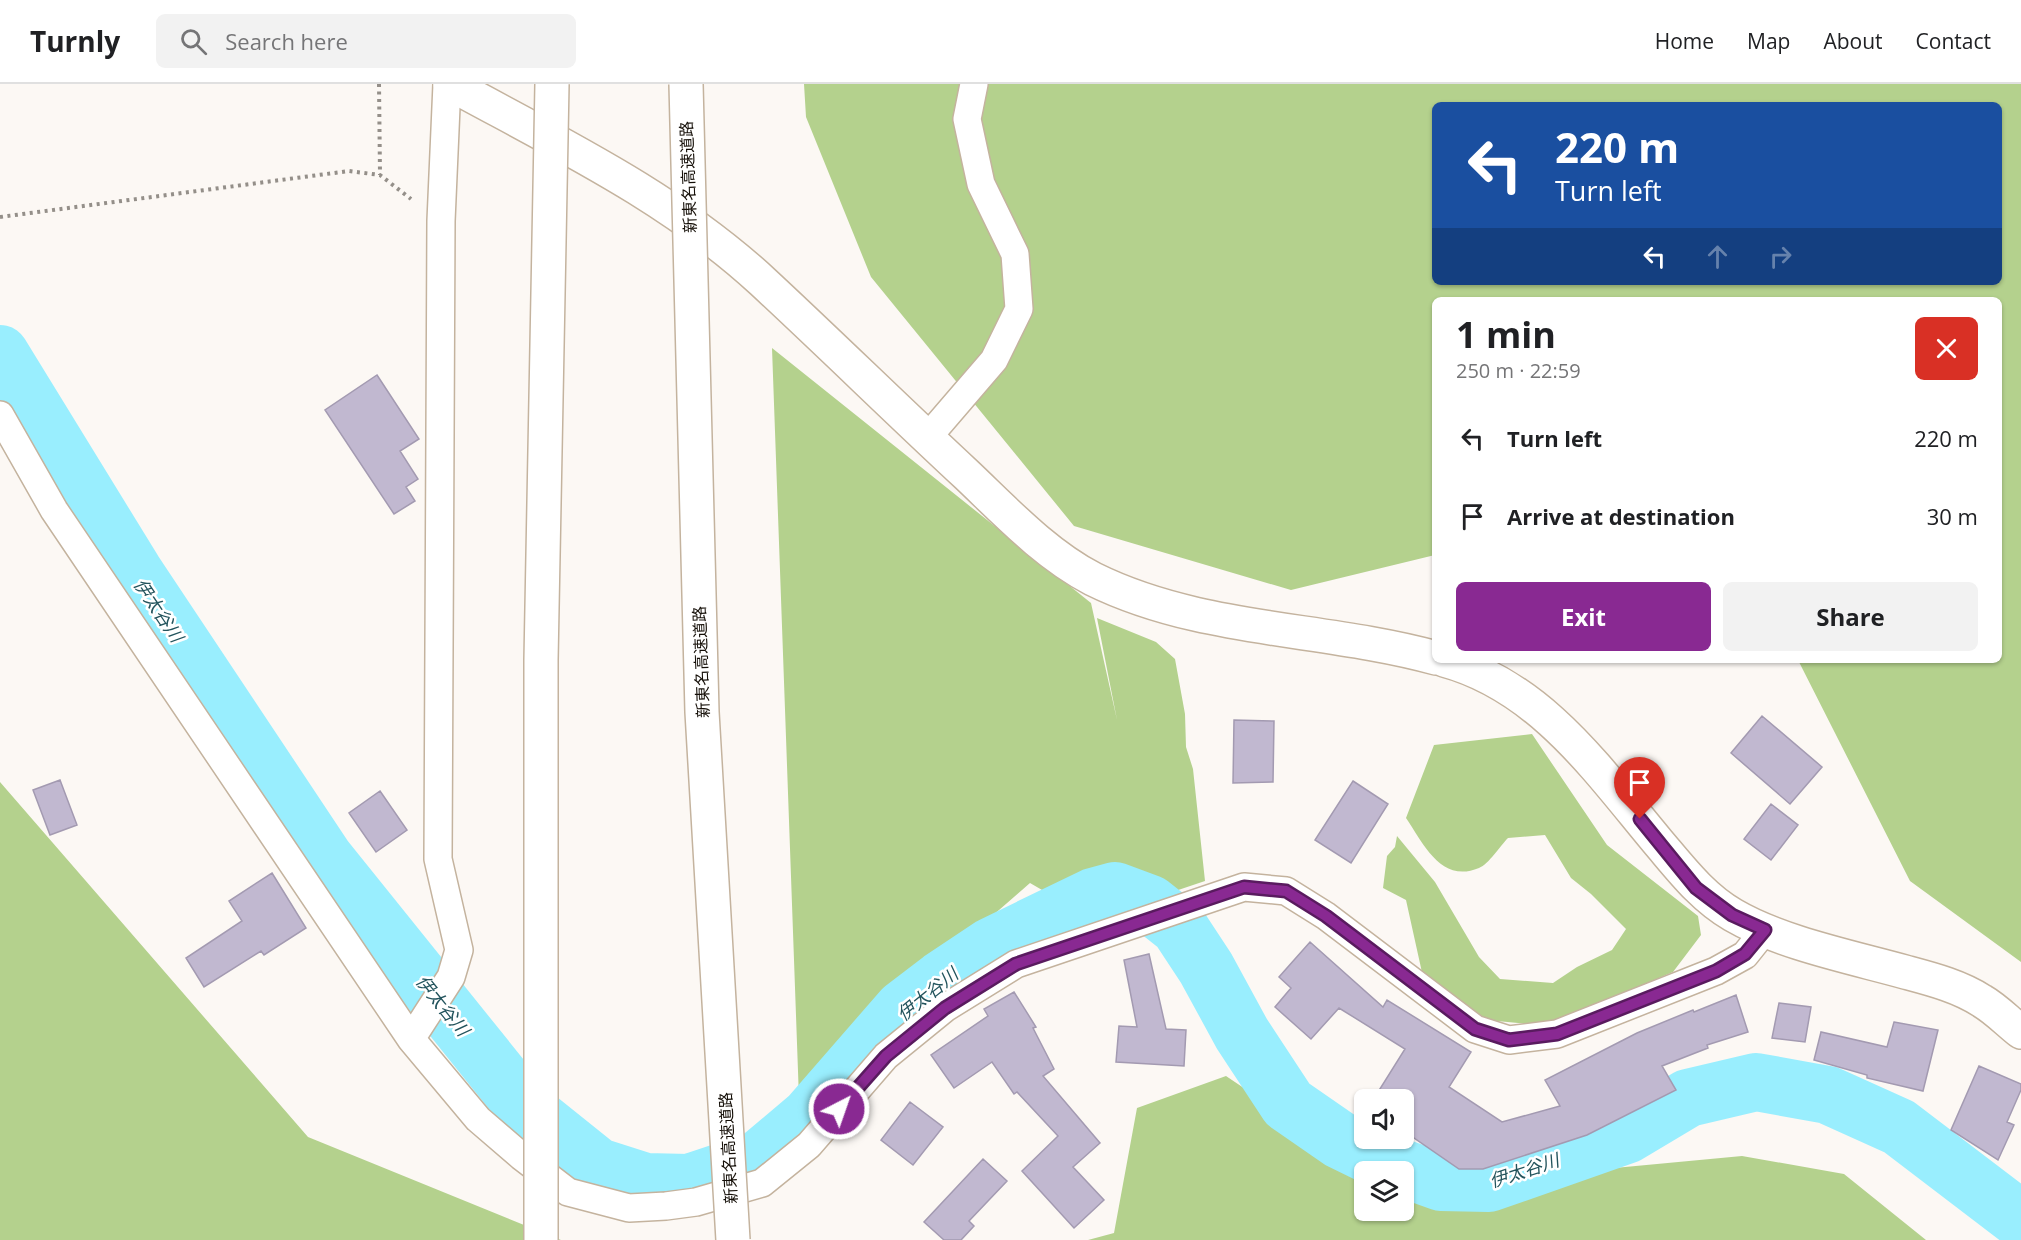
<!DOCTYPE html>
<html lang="en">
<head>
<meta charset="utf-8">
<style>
  :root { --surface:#fff; --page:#f2f2f2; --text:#202124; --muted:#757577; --line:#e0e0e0; --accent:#892992 }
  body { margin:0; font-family:"Open Sans","Noto Sans JP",sans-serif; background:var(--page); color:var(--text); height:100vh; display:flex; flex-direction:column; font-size:22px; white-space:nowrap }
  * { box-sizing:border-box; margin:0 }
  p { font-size:20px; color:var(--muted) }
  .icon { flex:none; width:33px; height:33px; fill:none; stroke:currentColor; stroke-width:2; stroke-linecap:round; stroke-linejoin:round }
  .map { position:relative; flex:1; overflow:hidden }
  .drawer { position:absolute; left:1432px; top:213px; width:570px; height:366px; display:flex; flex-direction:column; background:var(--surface); border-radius:9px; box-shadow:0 2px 4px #0004 }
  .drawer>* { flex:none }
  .banner { position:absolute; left:1432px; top:18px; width:570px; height:183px; border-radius:9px; box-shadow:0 2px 4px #0004; background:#1a4fa0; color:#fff; overflow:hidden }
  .controls { position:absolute; left:1354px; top:1005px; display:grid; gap:12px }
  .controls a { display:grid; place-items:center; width:60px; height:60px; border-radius:9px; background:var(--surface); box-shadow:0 2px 4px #0004; font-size:30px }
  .pin { position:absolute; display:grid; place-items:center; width:51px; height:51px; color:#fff; margin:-62px -26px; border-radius:50% 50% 50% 0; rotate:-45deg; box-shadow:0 0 6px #0007 }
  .pin .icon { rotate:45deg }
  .me { position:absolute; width:66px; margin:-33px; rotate:41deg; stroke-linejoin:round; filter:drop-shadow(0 0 4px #0008) }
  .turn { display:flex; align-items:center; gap:21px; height:126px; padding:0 24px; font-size:27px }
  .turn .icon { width:78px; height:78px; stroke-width:2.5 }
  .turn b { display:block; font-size:42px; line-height:51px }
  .lanes { display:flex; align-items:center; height:57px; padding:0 24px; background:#0003; justify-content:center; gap:30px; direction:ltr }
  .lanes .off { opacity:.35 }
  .round { display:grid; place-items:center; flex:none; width:63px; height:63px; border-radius:9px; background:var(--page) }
  .overview { display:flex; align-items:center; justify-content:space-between; height:102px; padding:0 24px }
  h1 { font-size:36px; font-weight:700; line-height:45px }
  .primary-button { display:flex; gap:12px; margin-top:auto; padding:12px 24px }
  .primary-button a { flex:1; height:69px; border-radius:9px; background:var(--accent); color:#fff; font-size:24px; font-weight:700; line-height:69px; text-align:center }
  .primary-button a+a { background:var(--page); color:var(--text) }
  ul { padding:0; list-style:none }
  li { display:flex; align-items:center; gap:18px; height:78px; padding:0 24px }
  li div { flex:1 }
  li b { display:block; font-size:22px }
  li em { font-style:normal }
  header { display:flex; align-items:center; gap:36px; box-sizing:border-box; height:84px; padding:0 30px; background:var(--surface); border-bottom:2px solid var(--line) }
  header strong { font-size:28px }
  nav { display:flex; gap:33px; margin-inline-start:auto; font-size:21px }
  .search { width:420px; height:54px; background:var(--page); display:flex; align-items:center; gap:15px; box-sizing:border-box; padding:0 21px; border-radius:9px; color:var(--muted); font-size:22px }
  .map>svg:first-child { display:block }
</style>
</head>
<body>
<header>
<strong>Turnly</strong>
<div class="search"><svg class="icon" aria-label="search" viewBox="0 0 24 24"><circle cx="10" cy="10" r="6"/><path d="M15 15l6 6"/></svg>Search here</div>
<nav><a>Home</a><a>Map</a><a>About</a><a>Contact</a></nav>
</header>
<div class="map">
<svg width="2021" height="1156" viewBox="0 0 2021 1156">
  <rect width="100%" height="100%" fill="#fcf8f4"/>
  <!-- green -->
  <path fill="#b4d18d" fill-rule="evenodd" d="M 804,0 L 2021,0 L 2021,878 L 1910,797 L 1798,576 L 2000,576 L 2000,216 L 1436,216 L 1435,471 L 1291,506 L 1074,442 L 871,193 L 806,33 ZM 1436,21 L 2000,21 L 2000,198 L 1436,198 Z
    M 772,264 L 1091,519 L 1117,636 L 1097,534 L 1156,558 L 1175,575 L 1185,630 L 1186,663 L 1193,685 L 1205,797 L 1092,835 L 1030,799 L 884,926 L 799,1015 Z
    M 1532,650 L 1607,761 L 1698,832 L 1701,851 L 1673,888 L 1607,916 L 1573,944 L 1497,937 L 1465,927 L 1423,893 L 1406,816 L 1383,804 L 1387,772 L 1395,763 L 1397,752 L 1435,798 L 1479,873 L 1500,895 L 1553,899 L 1577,883 L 1612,866 L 1626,845 L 1591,810 L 1571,794 L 1545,751 L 1508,754 C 1500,762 1489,780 1479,784 C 1441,800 1423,759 1406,734 L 1434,661 Z
    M 0,698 L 308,1053 L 561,1156 L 0,1156 Z
    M 1226,992 L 1324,1058 L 1392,1087 L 1365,1088 L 1365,1126 L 1404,1126 L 1404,1093 L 1444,1111 L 1572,1088 L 1742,1072 L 1844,1090 L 1926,1156 L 1088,1156 L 1114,1149 L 1137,1024 Z"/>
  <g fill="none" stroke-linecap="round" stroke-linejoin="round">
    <!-- river -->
    <path stroke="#99eefe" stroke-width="58" d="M 0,270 L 134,488 L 325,775 L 527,1026 L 598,1083 L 645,1098 L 689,1099 L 758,1076 L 809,1033 L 903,925 L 941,896 L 992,862 L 1093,813 L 1115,807 L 1150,820 L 1179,843 L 1206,884 L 1242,950 L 1288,1020 L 1340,1056 L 1385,1078 L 1441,1098 L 1489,1099 L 1626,1051 L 1688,1014 L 1756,998 L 1828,1011 L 1899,1043 L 2021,1136"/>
  </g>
  <!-- building -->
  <path fill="#c1b8d0" stroke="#a39ab1" stroke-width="1.5" d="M 377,291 L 419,355 L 400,367 L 418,395 L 406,403 L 415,417 L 394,430 L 325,326 Z
    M 1762,632 L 1822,683 L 1790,720 L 1731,669 Z
    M 1234,636 L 1274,637 L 1273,698 L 1233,699 Z
    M 60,696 L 77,741 L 50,751 L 33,706 Z
    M 1353,697 L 1388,720 L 1351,779 L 1315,756 Z
    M 380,707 L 407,746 L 376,768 L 349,729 Z
    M 1771,720 L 1798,741 L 1771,776 L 1744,755 Z
    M 272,789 L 306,844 L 264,871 L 261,867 L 204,903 L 186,874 L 242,837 L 229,817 Z
    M 1310,858 L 1383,923 L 1387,916 L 1471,968 L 1449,1003 L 1502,1038 L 1560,1022 L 1545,996 L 1637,949 L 1693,926 L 1694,928 L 1736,911 L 1748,948 L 1707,961 L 1708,964 L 1662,982 L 1676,1006 L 1587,1051 L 1483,1085 L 1459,1085 L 1404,1047 L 1404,1016 L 1373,1016 L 1405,965 L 1339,924 L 1311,955 L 1275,923 L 1291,904 L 1279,893 Z
    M 1149,870 L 1166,945 L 1186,946 L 1184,982 L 1116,978 L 1119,942 L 1137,943 L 1124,876 Z
    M 1014,908 L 1036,943 L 1033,944 L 1054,985 L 1043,992 L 1100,1059 L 1073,1083 L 1104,1116 L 1074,1144 L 1022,1087 L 1058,1052 L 1017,1008 L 1014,1010 L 992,978 L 954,1004 L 931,971 L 988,932 L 984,925 Z
    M 1779,919 L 1811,923 L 1805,958 L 1772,954 Z
    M 1894,938 L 1938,946 L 1923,1007 L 1867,994 L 1867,991 L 1814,976 L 1821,948 L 1887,963 Z
    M 1979,982 L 2021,1000 L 2021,1006 L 2007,1038 L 2014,1041 L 1998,1076 L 1951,1046 Z
    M 910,1018 L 943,1043 L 913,1081 L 881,1056 Z
    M 983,1075 L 1007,1097 L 969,1137 L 974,1142 L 961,1156 L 944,1156 L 924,1138 Z"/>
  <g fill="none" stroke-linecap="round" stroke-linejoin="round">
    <!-- minor casing -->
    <g stroke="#c4b39e" stroke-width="30">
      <path id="minor" d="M 0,331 L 54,426 L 411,955 L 478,1035 L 521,1072 L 568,1108 L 629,1124 L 666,1122 L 696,1118 L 762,1099 L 809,1061 L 886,972 L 945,924 L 1016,880 L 1244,803 L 1286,807 L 1326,832 L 1475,945 L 1509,956 L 1557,950 L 1716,887 L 1745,871 L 1765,846
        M 927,354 L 994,276 L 1019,225 L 1015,170 L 981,100 L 967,35 L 974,0
        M 411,955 L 451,893 L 459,866 L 438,775 L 441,137 L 447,0"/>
    </g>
    <!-- tertiary casing -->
    <g stroke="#c4b39e" stroke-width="36">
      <path id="tertiary" d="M 450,0 C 558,59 671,113 762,197 C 831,261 898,327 967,391 C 1006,428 1045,470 1093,495 C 1200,548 1323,543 1436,574
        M 1444,576 C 1540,602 1597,685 1658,758 C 1681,785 1702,813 1733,831 C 1781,859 1851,873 1905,888 C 1931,895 1959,902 1982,917 C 1996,925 2008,938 2021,948"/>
    </g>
    <!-- path -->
    <path stroke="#948f89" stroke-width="4" stroke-dasharray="3 4.5" stroke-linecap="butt" d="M 379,0 L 380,91
      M 0,133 L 349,87 L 380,91 L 411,115"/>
    <!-- minor -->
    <use href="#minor" stroke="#fff" stroke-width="27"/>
    <!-- tertiary -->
    <use href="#tertiary" stroke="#fff" stroke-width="33"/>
    <!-- motorway-bridge casing -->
    <g stroke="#c4b39e" stroke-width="36" stroke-linecap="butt">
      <path id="motorway-bridge" d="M 686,0 L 702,628 L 733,1156
        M 541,1156 L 541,576 L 552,0"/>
    </g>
    <!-- motorway-bridge -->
    <use href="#motorway-bridge" stroke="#fff" stroke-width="33"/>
  </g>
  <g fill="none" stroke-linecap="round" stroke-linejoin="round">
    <!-- route casing -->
    <g stroke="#591b5f" stroke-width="15">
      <path id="route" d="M 839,1025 L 886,972 L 945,924 L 1016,880 L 1244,803 L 1286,807 L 1326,832 L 1475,945 L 1509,956 L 1557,950 L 1716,887 L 1745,870 L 1765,846 L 1732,831 L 1696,804 L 1640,735"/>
    </g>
    <!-- route -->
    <use href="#route" stroke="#892992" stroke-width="10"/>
  </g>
  <g text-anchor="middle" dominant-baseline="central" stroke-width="5" stroke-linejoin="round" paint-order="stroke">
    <!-- street labels -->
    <g font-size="16" fill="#140e07" stroke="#fff">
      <text transform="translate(688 93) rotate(-92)">新東名高速道路</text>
      <text transform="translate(701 578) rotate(-92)">新東名高速道路</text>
      <text transform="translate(728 1064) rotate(-93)">新東名高速道路</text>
    </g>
    <!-- water labels -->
    <g font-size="18" font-style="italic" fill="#23545d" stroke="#fff">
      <text transform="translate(159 526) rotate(56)">伊太谷川</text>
      <text transform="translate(927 910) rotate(-39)">伊太谷川</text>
      <text transform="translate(443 921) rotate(51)">伊太谷川</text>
      <text transform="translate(1524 1086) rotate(-18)">伊太谷川</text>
    </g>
  </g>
</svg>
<div class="controls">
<a><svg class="icon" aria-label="sound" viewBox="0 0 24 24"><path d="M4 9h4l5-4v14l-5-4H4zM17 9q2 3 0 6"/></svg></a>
<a><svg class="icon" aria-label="layers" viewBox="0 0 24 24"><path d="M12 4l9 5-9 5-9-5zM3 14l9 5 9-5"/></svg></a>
</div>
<div class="pin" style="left:1640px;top:735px;background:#d93025"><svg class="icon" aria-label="arrive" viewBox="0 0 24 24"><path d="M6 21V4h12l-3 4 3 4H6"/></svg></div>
<svg class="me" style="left:839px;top:1025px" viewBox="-20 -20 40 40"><circle r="17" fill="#892992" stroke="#fff" stroke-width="3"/><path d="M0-11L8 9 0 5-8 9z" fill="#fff"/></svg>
<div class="banner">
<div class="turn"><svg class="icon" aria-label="left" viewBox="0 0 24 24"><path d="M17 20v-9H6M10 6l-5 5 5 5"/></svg><div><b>220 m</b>Turn left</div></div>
<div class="lanes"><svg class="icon" aria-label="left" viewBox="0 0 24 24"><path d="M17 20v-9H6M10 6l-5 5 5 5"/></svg><svg class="icon off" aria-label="ahead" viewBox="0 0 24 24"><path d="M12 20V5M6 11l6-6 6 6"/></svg><svg class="icon off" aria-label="right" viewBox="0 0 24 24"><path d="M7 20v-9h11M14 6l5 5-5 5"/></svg></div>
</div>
<section class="drawer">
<div class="overview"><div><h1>1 min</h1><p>250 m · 22:59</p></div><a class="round" style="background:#d93025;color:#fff"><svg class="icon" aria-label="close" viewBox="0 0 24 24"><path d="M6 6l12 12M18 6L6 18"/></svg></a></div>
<ul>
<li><svg class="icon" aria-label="left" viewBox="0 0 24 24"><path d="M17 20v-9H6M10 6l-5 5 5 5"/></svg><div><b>Turn left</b></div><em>220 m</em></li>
<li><svg class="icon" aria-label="arrive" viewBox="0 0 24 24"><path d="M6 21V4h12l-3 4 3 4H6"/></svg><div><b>Arrive at destination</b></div><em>30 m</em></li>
</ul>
<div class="primary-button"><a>Exit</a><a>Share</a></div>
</section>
</div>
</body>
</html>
